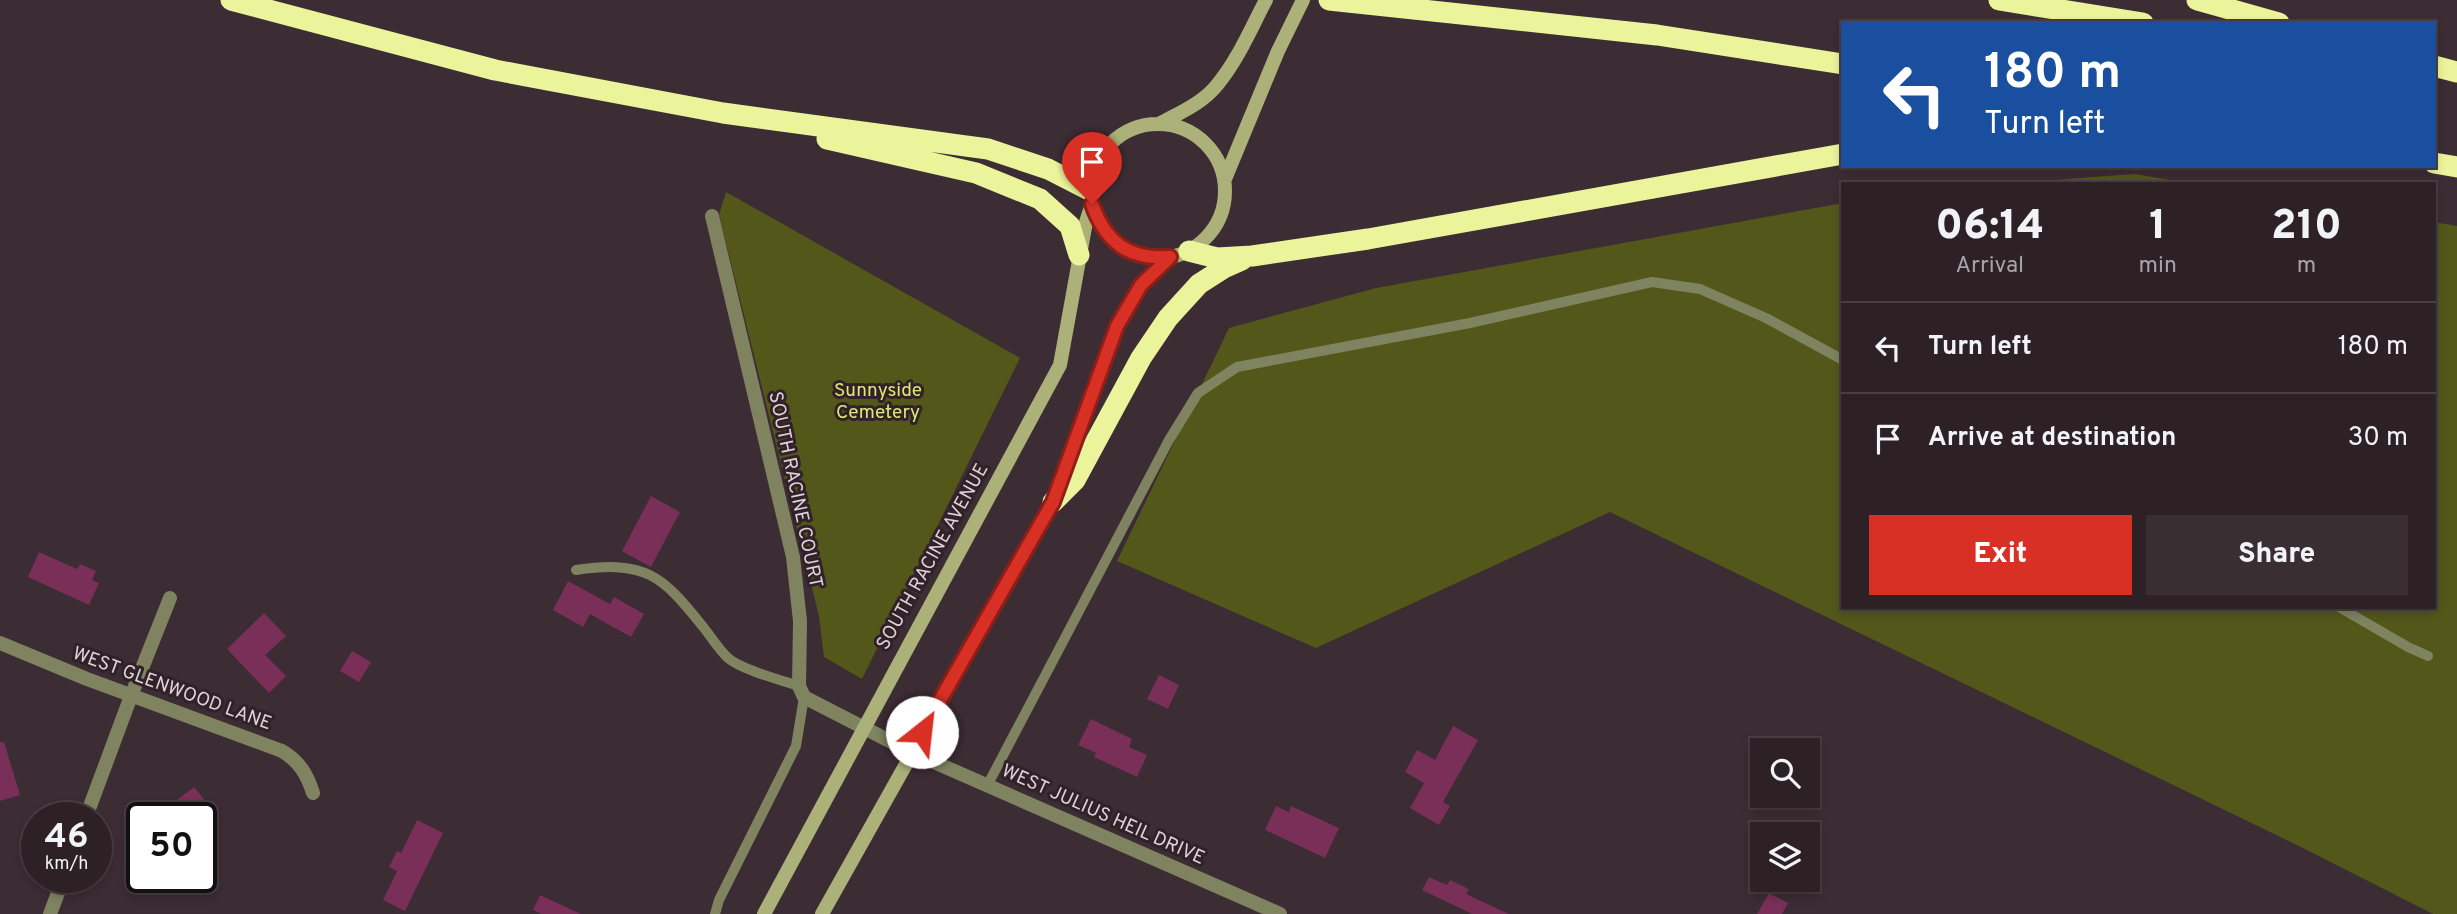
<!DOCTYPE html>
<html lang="en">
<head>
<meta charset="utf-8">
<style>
  :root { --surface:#2d2126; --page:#392e32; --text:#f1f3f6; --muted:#a7a3a7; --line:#483e43; --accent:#d93025 }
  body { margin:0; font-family:Overpass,sans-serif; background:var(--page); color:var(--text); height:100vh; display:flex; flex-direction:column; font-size:26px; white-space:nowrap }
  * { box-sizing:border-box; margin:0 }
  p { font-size:23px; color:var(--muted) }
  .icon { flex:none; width:38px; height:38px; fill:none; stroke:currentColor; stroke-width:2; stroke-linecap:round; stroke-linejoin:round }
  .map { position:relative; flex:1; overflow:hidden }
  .sheet { position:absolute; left:1841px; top:182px; width:595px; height:427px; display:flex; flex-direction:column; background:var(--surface); border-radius:0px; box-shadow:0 4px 10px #0003,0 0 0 2px var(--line) }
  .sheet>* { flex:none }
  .hud { position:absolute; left:1841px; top:21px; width:595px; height:147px; border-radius:0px; box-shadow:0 4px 10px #0003,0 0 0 2px var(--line); background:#1a4fa0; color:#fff; overflow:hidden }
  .buttons { position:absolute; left:1750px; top:738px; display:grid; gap:14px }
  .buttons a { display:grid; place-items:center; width:70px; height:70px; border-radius:0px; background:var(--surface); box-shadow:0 4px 10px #0003,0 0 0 2px var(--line); font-size:35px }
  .speed { position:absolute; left:21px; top:802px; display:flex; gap:14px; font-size:35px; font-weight:700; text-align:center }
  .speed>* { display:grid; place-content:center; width:91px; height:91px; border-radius:50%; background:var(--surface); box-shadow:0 4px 10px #0003,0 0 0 2px var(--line); line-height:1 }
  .speed small { font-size:18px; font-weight:400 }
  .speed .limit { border:4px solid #111; border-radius:10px; background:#fff; color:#111 }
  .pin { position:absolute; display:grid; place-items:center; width:60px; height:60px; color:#fff; margin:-72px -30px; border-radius:50% 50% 50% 0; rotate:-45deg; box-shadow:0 0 7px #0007 }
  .pin .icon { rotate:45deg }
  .me { position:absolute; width:77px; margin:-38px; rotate:29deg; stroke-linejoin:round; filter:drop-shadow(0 0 5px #0008) }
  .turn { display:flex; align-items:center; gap:24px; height:147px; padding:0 28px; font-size:32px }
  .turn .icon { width:91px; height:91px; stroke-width:2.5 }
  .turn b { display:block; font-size:49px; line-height:60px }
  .eta { display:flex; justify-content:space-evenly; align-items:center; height:119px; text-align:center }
  .eta b { font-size:42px; font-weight:800; line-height:49px }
  .button { display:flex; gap:14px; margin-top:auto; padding:14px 28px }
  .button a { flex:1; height:80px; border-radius:0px; background:var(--accent); color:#fff; font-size:28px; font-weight:800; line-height:80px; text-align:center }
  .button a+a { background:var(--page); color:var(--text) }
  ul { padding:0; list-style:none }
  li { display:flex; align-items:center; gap:21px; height:91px; padding:0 28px; border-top:2px solid var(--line) }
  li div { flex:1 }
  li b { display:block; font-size:26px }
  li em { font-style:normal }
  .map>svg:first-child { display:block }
</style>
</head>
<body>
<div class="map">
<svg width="2457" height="914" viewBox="0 0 2457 914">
  <rect width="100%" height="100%" fill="#3c2c33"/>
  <!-- green -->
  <path fill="#535719" d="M 2134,174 L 2195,184 L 2001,184 Z
    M 726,192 L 1020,358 L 862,679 L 824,657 L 819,616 L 719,215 Z
    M 1843,203 L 1843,607 L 2434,607 L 2434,222 L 2457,226 L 2457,914 L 2433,914 L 2297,845 L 1610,512 L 1316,648 L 1117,561 L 1229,328 L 1376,288 Z"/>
  <!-- building -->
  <path fill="#792f57" d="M 651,496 L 680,512 L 651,567 L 622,551 Z
    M 39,552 L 77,569 L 80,564 L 96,571 L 92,580 L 99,583 L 89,605 L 28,577 Z
    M 568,581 L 610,604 L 614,597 L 644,614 L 631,637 L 590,614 L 583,627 L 553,610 Z
    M 264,613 L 286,636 L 265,655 L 286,676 L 269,693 L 227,649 Z
    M 352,651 L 371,662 L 359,682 L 340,671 Z
    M 1159,675 L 1179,685 L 1168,709 L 1147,699 Z
    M 1091,719 L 1132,739 L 1129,747 L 1147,755 L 1137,777 L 1094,757 L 1096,753 L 1078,745 Z
    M 1453,726 L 1478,740 L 1443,802 L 1450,806 L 1439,825 L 1410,808 L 1424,783 L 1405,772 L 1417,750 L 1435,760 Z
    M 0,742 L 4,742 L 20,795 L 0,801 Z
    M 194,787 L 218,817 L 183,817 L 173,803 Z
    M 1276,806 L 1289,812 L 1291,806 L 1339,828 L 1325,858 L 1265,830 Z
    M 417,820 L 443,833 L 405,911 L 383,900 L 397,871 L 389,867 L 397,851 L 401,853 Z
    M 1429,877 L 1447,885 L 1450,880 L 1469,889 L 1466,894 L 1509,914 L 1472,914 L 1422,890 Z
    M 1769,893 L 1788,903 L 1782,914 L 1757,914 Z
    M 540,895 L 581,914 L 542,914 L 533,910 Z"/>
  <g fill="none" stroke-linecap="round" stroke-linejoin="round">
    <!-- lane -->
    <path stroke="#7f835f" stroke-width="10" d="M 576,570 C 646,560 662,575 704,628 C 712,638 719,650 728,658 C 742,670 781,680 799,686
      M 2339,607 L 2408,647 L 2428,656
      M 987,786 L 1169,440 L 1198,393 L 1237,367 L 1470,323 L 1652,282 L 1700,289 L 1766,318 L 1843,360
      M 715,914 L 719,900 L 796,746 L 804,697"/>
    <!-- street -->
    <path stroke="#7f835f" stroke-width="14" d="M 712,216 L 793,557 L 800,621 L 799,686 L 804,697 L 911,752 L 1280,914
      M 0,643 L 87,679 L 282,751 C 299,761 307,774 313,793
      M 86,817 L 131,696 L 170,598
      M 50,914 L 64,877"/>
    <!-- secondary -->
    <path stroke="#abb178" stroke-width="14" d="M 1159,124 C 1179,113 1203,103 1217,85 C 1238,60 1251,28 1266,0
      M1091 191a67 67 0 1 1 134 0a67 67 0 1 1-134 0Z
      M 1225,179 L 1278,51 L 1303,0
      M 764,914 L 1060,365 L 1086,222 L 1092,204
      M 822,914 L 1053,502 L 1117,326 L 1141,284 L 1170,257"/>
    <!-- highway -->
    <path stroke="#ebf49a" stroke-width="21" d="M 231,0 L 495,70 L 723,113 L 988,149 L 1048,169 L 1091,191
      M 1329,0 L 1657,35 L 1843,64
      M 1999,0 L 2143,23
      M 2197,0 L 2279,23
      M 2434,66 L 2457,72
      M 827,139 L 976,173 L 1040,199 L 1070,226 L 1079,255
      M 2434,163 L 2457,167
      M 1189,251 L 1217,258 L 1252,256 L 1368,239 L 1843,154
      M 1053,502 L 1075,480 L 1141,358 L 1168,318 L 1199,284 L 1224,268 L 1242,260"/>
  </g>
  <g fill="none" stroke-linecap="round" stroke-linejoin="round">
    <!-- route casing -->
    <g stroke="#8d1f18" stroke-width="18">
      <path id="route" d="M 922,732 L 1053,502 L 1117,326 L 1141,285 L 1170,257 C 1129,260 1106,243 1092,204"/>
    </g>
    <!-- route -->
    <use href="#route" stroke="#d93025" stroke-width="12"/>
  </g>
  <g text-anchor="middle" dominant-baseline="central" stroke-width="6" stroke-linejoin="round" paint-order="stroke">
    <!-- park labels -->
    <g font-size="19" fill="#dfe871" stroke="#312229">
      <text x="878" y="391">Sunnyside<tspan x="878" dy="22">Cemetery</tspan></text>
    </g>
    <!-- street labels -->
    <g font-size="19" fill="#ded3d8" stroke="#312229">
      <text transform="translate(795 490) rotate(78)">SOUTH RACINE COURT</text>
      <text transform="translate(933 557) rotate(-61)">SOUTH RACINE AVENUE</text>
      <text transform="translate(172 689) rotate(20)">WEST GLENWOOD LANE</text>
      <text transform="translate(1103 815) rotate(24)">WEST JULIUS HEIL DRIVE</text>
    </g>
  </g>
</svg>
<div class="buttons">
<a><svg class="icon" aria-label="search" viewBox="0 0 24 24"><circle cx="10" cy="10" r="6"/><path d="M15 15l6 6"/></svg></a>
<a><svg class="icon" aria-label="layers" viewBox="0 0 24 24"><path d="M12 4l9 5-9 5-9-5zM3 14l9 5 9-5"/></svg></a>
</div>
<div class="speed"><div>46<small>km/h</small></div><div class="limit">50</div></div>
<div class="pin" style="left:1092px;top:204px;background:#d93025"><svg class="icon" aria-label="arrive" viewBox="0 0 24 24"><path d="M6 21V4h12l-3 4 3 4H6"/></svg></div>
<svg class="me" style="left:922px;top:732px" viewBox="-20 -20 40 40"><circle r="19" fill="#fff"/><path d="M0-13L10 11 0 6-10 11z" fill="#d93025"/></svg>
<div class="hud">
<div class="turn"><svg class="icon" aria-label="left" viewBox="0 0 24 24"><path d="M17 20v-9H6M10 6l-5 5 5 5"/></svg><div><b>180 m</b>Turn left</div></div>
</div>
<section class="sheet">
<div class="eta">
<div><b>06:14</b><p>Arrival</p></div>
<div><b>1</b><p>min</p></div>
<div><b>210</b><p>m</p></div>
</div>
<ul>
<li><svg class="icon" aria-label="left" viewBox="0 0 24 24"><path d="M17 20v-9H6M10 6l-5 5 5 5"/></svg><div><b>Turn left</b></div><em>180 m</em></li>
<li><svg class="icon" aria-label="arrive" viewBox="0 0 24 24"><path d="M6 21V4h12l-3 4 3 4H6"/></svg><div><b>Arrive at destination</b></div><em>30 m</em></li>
</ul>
<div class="button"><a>Exit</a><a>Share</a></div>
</section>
</div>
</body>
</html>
